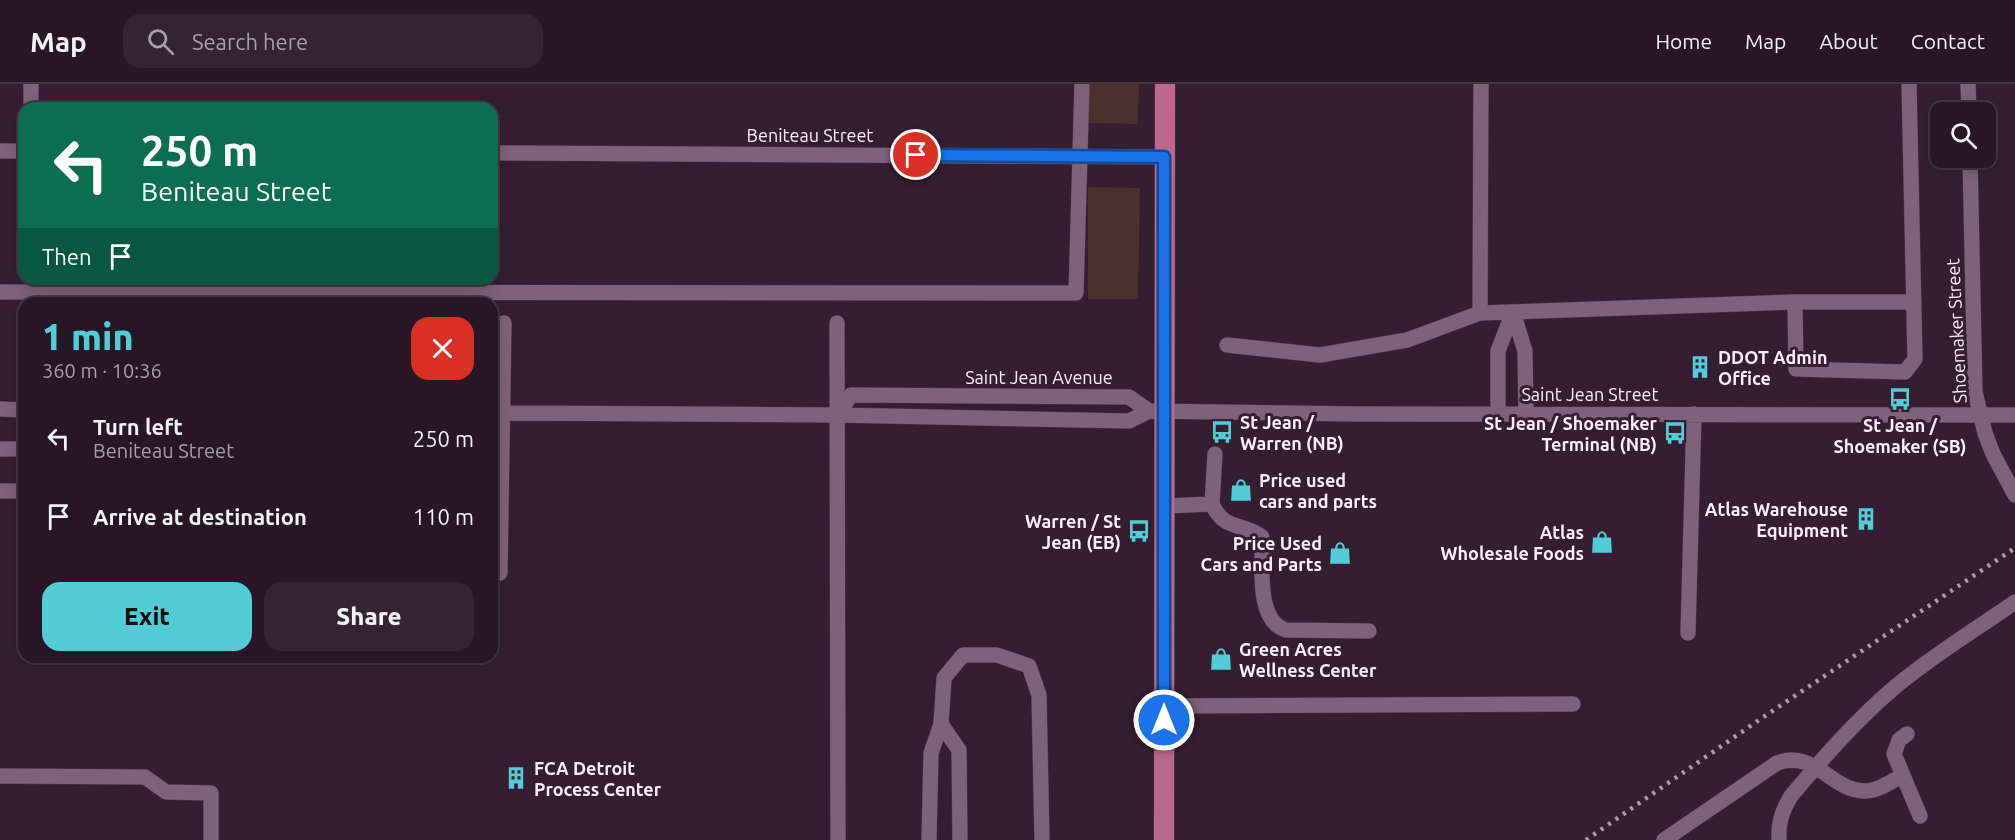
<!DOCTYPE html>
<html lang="en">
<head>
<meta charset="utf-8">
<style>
  :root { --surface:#281626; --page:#342332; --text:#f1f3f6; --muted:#a59fa7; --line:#443543; --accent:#52ccd5 }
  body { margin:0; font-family:Ubuntu,sans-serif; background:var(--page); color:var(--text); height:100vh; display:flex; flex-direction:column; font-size:22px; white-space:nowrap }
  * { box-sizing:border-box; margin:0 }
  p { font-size:20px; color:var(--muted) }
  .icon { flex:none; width:33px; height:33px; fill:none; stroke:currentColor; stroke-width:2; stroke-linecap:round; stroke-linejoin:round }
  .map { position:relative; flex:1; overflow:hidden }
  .details { position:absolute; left:18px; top:213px; width:480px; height:366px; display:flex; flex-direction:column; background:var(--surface); border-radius:18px; box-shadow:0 3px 15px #0003,0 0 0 2px var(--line) }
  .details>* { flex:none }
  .hud { position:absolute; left:18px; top:18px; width:480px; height:183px; border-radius:18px; box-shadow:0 3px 15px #0003,0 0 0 2px var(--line); background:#0b6e4f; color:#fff; overflow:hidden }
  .controls { position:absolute; left:1930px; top:18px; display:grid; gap:12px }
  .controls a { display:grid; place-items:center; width:66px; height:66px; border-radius:12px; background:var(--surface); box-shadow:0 3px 15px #0003,0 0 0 2px var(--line); font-size:30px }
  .pin { position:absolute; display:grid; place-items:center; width:51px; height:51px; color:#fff; margin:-26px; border:3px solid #fff; border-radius:50%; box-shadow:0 2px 6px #0007 }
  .me { position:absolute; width:66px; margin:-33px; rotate:0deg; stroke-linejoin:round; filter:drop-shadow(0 0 4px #0008) }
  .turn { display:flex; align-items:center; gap:21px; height:126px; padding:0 24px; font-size:27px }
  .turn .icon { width:78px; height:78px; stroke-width:2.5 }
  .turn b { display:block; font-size:42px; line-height:51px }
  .then { display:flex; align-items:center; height:57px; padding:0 24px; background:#0003; gap:12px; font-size:22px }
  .round { display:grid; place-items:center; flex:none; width:63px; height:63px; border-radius:18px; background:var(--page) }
  .overview { display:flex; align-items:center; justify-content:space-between; height:102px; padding:0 24px }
  h1 { font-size:36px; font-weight:800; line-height:45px; color:var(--accent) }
  .button { display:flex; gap:12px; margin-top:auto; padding:12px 24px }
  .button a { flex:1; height:69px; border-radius:18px; background:var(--accent); color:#111; font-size:24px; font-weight:800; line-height:69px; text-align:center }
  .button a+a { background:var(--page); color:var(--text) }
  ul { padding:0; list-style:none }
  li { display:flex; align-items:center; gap:18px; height:78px; padding:0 24px }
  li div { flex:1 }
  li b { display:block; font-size:22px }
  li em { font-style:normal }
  header { display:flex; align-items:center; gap:36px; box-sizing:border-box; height:84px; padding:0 30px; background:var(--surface); border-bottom:2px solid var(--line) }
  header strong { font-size:28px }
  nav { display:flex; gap:33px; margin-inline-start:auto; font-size:21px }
  .search { width:420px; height:54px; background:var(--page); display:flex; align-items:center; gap:15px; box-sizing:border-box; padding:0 21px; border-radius:18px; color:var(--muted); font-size:22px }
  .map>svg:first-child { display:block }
</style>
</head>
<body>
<header>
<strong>Map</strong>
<div class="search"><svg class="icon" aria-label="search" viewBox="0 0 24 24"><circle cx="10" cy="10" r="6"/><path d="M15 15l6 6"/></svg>Search here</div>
<nav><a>Home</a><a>Map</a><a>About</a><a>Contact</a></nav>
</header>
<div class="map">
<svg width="2015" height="756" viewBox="0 0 2015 756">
  <rect width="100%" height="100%" fill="#351e32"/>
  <!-- green -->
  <path fill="#4c302e" d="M 1087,0 L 1139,0 L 1138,40 L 1087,39 Z
    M 1088,103 L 1140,104 L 1138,215 L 1088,215 Z"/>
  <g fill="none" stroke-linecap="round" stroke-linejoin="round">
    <!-- minor casing -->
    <g stroke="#4e3a4b" stroke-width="16">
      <path id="minor" d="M 1968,0 L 1969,28
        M 31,24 L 31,0
        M 0,67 L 24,67
        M 492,69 L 1164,73
        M 1970,74 L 1975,308 L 1985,349 L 1993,370 L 2015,411
        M 0,208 L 1076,209 L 1082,0
        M 1795,218 L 1914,218
        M 1513,228 L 1525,267 L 1526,330
        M 1480,229 L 1481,0
        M 837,239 L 838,756
        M 1227,261 L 1320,271 L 1407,256 L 1480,229 L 1795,218 L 1796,285 L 1905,288 L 1915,275 L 1909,0
        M 0,325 L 24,326
        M 492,329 L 838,331 L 1129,337 L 1149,327 L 1353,330 L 2015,331
        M 1498,330 L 1498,267 L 1513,228
        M 838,331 L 851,311 L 1129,313 L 1149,327
        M 0,365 L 24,365
        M 0,407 L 24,407
        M 1212,420 C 1224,447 1242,438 1262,453 C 1263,479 1255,537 1286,546 L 1369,547
        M 1165,422 L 1212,420 L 1215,370
        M 500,489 L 504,239
        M 1688,549 L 1694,330
        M 1164,622 L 1573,620
        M 941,640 L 959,666 L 960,756
        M 1907,650 L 1899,656 L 1894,670 L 1920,732
        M 0,692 L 145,693 L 166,708 L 211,709 L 211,756
        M 929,756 L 931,669 L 941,640 L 944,594 L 963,571 L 997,571 L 1029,582 L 1039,611 L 1042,756
        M 1664,756 L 1777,679 C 1815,665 1830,706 1864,707 C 1877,708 1892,697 1903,691
        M 1779,756 C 1778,739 1782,727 1791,712 C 1823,674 1857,635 1895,603 C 1933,571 1975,546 2015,518"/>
    </g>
    <!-- major casing -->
    <g stroke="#4e3a4b" stroke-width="21">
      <path id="major" d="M 1164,756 L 1165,0"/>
    </g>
    <!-- minor -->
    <use href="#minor" stroke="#7e6279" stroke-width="15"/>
    <!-- major -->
    <use href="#major" stroke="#bb688c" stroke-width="20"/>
    <!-- rail -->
    <path stroke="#ae9aaa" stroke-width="4.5" stroke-dasharray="3 6" stroke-linecap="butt" d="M 1586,756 L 1759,636 L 2015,464"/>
  </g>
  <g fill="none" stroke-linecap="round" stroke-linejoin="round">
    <!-- route casing -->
    <g stroke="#114b97" stroke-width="15">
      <path id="route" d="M 916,71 L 1164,73 L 1164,636"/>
    </g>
    <!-- route -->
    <use href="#route" stroke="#1a73e8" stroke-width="10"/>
  </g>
  <!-- icons -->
  <defs>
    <g id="building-bare" transform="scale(1.8)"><path d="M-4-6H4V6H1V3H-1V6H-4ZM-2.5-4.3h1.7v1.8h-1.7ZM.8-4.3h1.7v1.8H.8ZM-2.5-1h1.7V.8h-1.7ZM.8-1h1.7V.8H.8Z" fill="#52ccd5" stroke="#351e32" stroke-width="2.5" paint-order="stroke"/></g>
    <g id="bus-bare" transform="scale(1.8)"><path d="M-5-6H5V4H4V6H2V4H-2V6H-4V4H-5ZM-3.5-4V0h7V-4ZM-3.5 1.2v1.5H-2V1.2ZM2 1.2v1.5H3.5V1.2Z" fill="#52ccd5" stroke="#351e32" stroke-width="2.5" paint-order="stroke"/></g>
    <g id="shop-bare" transform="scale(1.8)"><path d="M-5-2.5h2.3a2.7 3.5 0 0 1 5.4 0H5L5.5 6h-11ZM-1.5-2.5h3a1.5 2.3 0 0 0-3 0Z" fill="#52ccd5" stroke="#351e32" stroke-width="2.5" paint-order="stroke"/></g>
  </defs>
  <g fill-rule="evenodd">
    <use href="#building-bare" x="1700" y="283"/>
    <use href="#bus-bare" x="1900" y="315"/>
    <use href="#bus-bare" x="1222" y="348"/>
    <use href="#bus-bare" x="1675" y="349"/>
    <use href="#shop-bare" x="1241" y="406"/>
    <use href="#building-bare" x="1866" y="435"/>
    <use href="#bus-bare" x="1139" y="447"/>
    <use href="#shop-bare" x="1602" y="458"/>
    <use href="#shop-bare" x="1340" y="469"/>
    <use href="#shop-bare" x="1221" y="575"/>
    <use href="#building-bare" x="516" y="694"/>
  </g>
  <g text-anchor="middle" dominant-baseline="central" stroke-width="6" stroke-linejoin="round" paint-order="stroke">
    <!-- street labels -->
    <g font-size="18" fill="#ffeefb" stroke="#351e32">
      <text x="810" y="51">Beniteau Street</text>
      <text transform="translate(1956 247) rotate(-93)">Shoemaker Street</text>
      <text x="1039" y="293">Saint Jean Avenue</text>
      <text x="1590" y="310">Saint Jean Street</text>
    </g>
    <!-- poi labels -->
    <g font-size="18" font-weight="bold" fill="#ffeefb" stroke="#351e32" text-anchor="start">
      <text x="1718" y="273">DDOT Admin<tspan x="1718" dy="21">Office</tspan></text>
      <text x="1240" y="338">St Jean /<tspan x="1240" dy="21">Warren (NB)</tspan></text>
      <text x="1657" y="339" text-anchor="end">St Jean / Shoemaker<tspan x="1657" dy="21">Terminal (NB)</tspan></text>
      <text x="1900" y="341" text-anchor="middle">St Jean /<tspan x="1900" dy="21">Shoemaker (SB)</tspan></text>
      <text x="1259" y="396">Price used<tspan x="1259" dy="21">cars and parts</tspan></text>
      <text x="1848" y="425" text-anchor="end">Atlas Warehouse<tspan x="1848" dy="21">Equipment</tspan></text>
      <text x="1121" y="437" text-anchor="end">Warren / St<tspan x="1121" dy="21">Jean (EB)</tspan></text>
      <text x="1584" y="448" text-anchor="end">Atlas<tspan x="1584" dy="21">Wholesale Foods</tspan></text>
      <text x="1322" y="459" text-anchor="end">Price Used<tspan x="1322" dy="21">Cars and Parts</tspan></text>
      <text x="1239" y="565">Green Acres<tspan x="1239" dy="21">Wellness Center</tspan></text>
      <text x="534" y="684">FCA Detroit<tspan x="534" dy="21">Process Center</tspan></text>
    </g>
  </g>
</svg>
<div class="controls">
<a><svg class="icon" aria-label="search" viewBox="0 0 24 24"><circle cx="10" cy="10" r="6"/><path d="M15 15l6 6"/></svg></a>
</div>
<div class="pin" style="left:916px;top:71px;background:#d93025"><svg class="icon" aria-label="arrive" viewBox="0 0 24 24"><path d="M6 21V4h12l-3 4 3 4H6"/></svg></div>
<svg class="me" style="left:1164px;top:636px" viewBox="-20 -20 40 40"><circle r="17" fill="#1a73e8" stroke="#fff" stroke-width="3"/><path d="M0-11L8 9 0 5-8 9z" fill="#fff"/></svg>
<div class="hud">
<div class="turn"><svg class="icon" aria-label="left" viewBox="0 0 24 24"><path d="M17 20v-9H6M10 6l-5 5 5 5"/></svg><div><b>250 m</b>Beniteau Street</div></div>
<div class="then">Then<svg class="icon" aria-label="arrive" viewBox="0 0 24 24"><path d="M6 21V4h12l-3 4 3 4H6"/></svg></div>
</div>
<section class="details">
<div class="overview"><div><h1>1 min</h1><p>360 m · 10:36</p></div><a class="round" style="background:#d93025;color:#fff"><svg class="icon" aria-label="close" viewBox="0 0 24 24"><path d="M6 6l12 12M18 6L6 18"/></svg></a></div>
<ul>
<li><svg class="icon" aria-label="left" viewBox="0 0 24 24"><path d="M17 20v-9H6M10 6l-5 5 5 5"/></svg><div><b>Turn left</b><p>Beniteau Street</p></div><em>250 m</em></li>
<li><svg class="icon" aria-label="arrive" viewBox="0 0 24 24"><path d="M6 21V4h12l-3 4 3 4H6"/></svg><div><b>Arrive at destination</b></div><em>110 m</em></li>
</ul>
<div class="button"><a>Exit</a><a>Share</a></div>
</section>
</div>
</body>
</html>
